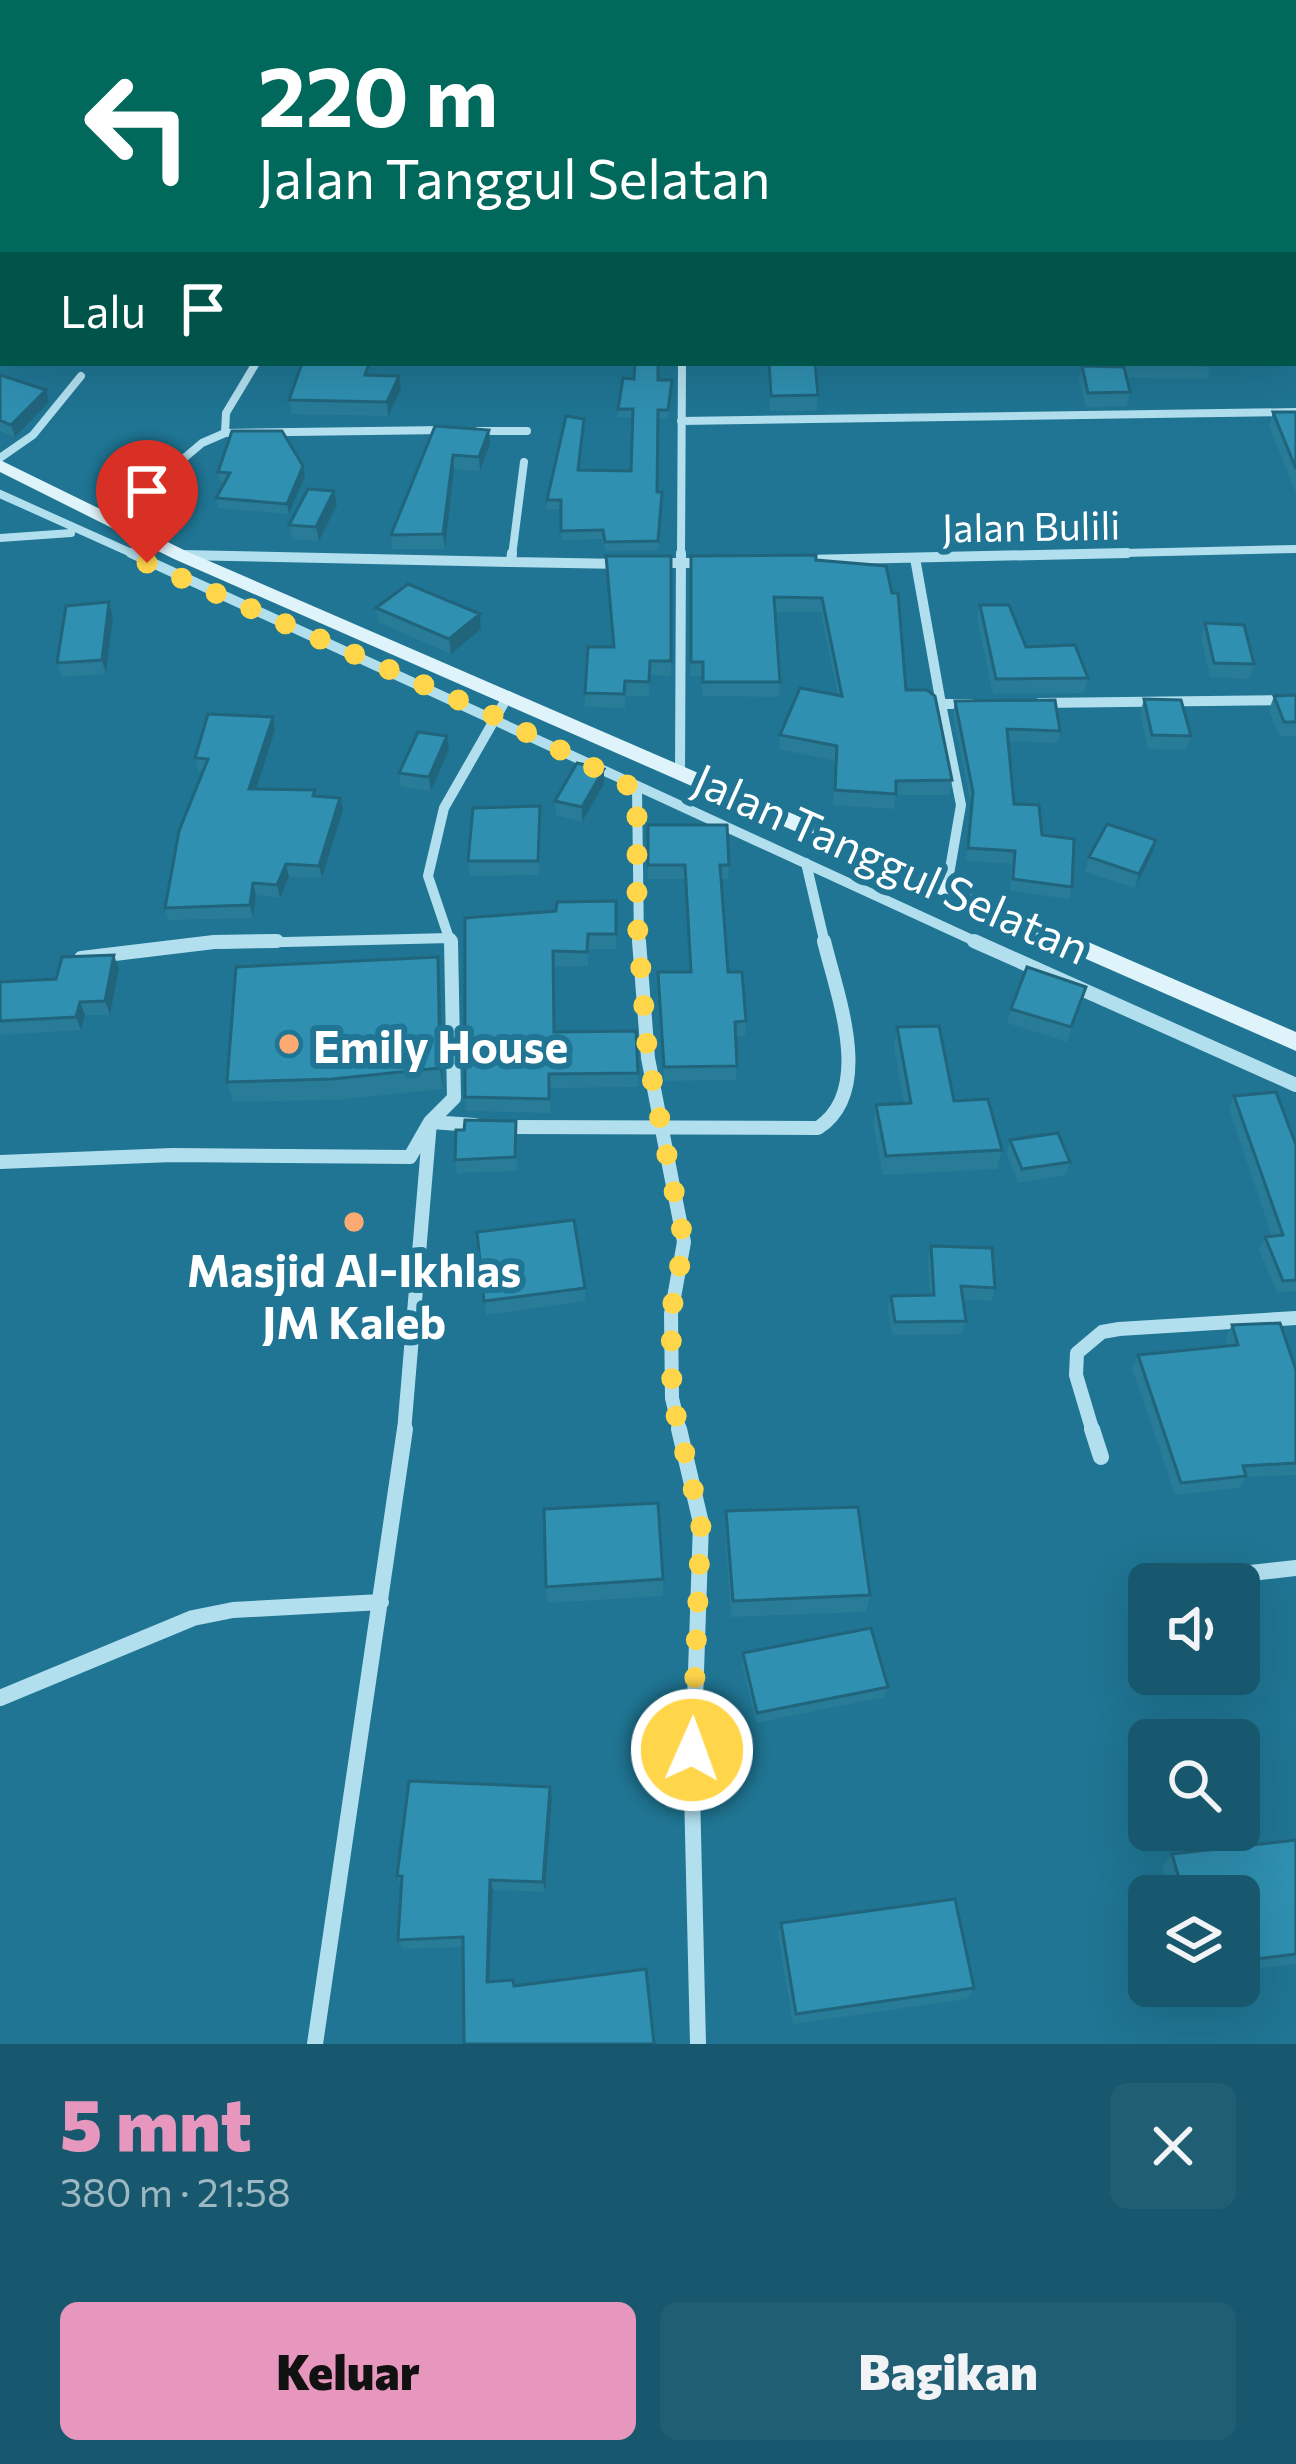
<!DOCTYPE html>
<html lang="id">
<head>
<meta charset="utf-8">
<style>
  :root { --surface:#17586e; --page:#205e73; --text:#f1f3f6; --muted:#9eb8c2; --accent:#e797bd }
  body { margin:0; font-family:Commissioner,sans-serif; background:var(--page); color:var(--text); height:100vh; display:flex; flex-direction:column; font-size:45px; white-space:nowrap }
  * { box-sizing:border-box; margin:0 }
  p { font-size:39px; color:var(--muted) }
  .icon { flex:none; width:66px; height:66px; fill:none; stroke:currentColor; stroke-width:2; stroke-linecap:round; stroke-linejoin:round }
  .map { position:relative; height:2044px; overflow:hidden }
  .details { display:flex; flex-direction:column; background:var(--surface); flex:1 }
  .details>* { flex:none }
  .banner { position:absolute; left:0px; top:0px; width:1296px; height:366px; box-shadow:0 12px 48px #0002; background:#00695c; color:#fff; overflow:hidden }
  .fabs { position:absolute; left:1128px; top:1563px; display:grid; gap:24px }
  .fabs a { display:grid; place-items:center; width:132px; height:132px; border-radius:18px; background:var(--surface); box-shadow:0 12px 48px #0002; font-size:60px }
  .pin { position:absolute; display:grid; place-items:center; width:102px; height:102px; color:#fff; margin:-123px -51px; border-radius:50% 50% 50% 0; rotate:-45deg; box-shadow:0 0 12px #0007 }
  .pin .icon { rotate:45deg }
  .me { position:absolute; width:132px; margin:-66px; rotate:2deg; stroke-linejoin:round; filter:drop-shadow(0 0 9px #0008) }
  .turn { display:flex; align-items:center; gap:42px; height:252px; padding:0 60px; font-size:54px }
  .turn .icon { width:156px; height:156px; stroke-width:2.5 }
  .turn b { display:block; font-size:84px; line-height:102px }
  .then { display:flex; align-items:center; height:114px; padding:0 60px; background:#0003; gap:24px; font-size:45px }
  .round { display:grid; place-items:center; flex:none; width:126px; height:126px; border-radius:18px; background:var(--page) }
  .summary { display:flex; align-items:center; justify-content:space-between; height:204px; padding:0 60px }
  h1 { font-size:72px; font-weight:800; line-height:90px; color:var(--accent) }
  .cta { display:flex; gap:24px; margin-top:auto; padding:24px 60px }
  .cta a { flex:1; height:138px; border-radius:18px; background:var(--accent); color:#111; font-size:48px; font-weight:800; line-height:138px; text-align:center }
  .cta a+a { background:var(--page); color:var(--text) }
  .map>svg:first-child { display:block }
</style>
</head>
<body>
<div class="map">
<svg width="1296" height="2044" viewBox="0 0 1296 2044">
  <rect width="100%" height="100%" fill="#1f7593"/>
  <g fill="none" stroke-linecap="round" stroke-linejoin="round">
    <!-- street-far3 -->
    <path stroke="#b2dfee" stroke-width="8" d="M 681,421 L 1296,412
      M 478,431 L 527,431
      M 225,433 L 445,430
      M 0,458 L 33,435 L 81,376
      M 0,494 L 138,556
      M 111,520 L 202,443 L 225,433 L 226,413 L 256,363
      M 0,538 L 71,533
      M 181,555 L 218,556
      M 512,556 L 524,462
      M 681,556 L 682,363
      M 993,556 L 1296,549"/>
    <!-- street-far2 -->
    <path stroke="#b2dfee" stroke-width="10" d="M 131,553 L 981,944
      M 512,553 L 511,562 L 623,564
      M 181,555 L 511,562
      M 915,558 L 941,704
      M 805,560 L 1127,553
      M 655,563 L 707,563
      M 1039,703 L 1296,700
      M 680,772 L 681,553
      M 637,790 L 639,944
      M 806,863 L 825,944
      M 947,886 L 961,805 L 941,704 L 971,704
      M 198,944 L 451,938
      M 451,944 L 428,876 L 444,808 L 508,696"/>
    <!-- street-far1 -->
    <path stroke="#b2dfee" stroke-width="14" d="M 639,941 L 648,1058 L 684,1242 L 671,1314 L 672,1398 L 680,1432
      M 974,941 L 1296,1085
      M 81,958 L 214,942 L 277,941
      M 502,1127 L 818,1128 C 875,1091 837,995 824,941
      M 0,1162 L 172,1155 L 410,1157 L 430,1122 L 454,1098 L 451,941
      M 404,1432 L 430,1122 L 475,1125
      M 1093,1432 L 1076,1375 L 1077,1353 L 1102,1332 L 1119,1329 L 1296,1318"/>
    <!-- street -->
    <path stroke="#b2dfee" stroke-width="16" d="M 679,1429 L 701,1523 L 692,1791 L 698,2044
      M 1092,1429 L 1101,1457
      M 1233,1575 L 1296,1568
      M 0,1698 L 193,1618 L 233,1610 L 381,1602
      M 315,2044 L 405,1429"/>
    <!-- secondary -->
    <path fill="#def3fa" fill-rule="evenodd" d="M 0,460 L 186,551 L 1296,1032 L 1296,1051 L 174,559 L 0,472 Z"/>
  </g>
  <!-- wall -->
  <path fill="#287c98" d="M 88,363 L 118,363 L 89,366 Z
    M 767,363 L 815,363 L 818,395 L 816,411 L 770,411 Z
    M 1096,363 L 1209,363 L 1210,365 L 1207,379 L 1127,378 L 1130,392 L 1127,406 L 1086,407 L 1079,380 L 1082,366 L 1097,367 Z
    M 0,375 L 49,402 L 15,437 L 0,431 Z
    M 370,375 L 399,376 L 401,389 L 388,416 L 291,414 L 289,400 Z
    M 658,380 L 672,389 L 668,419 L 658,419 L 657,492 L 662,492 L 658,550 L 605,551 L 603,539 L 562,540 L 561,509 L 547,509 L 547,500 L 584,419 L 579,470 L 631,471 L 633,418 L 618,417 L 618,409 Z
    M 1273,412 L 1296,412 L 1296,493 L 1269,426 Z
    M 435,426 L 489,430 L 490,444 L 480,471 L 454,469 L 445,549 L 392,549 L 391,535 Z
    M 303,466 L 305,476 L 289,514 L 218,508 L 216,498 L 225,482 L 220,482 L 218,472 Z
    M 337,505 L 319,541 L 292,539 L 289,525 Z
    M 691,556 L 816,560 L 906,690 L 952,780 L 949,795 L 896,795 L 894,809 L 833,805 L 835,761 L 779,749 L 780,735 L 838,696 L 821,612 L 775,612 L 780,682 L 779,697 L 702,696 L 702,676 L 690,676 Z
    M 109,602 L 113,617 L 106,674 L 62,677 L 57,663 Z
    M 980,605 L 1026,647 L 1088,678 L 1084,693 L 993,694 L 977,619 Z
    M 376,608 L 480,614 L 481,629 L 451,654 L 378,622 Z
    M 1205,623 L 1254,664 L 1249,679 L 1210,677 L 1201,637 Z
    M 613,647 L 671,661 L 671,676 L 650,675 L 649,696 L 625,696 L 625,708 L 585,707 L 585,693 Z
    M 1296,695 L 1296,736 L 1279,736 L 1269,710 L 1274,696 Z
    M 1144,699 L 1191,736 L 1186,750 L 1148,749 L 1140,714 Z
    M 955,701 L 1060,731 L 1057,743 L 1008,741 L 1014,804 L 1042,835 L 1072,887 L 1069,899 L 1010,891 L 1012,864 L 966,861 L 971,804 L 953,714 Z
    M 273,717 L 275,730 L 256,789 L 315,790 L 316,796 L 343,810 L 322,878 L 289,877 L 280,898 L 256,895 L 253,918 L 168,920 L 165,908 L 203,771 L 198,771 L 195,758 Z
    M 447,736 L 449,750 L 431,791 L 401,787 L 399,773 Z
    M 604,784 L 582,822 L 556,815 L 555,801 Z
    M 541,820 L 539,875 L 470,876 L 468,861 Z
    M 648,825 L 729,865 L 728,879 L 721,879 L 728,972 L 746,1021 L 745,1036 L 736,1036 L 736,1080 L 664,1081 L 658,972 L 690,972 L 685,879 L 648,879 Z
    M 1152,854 L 1135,888 L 1085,872 L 1089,857 Z
    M 616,901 L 616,949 L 588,949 L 588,966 L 554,966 L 555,1032 L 636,1031 L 638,1087 L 550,1088 L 550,1113 L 467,1111 L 465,1097 L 556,911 Z
    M 119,969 L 110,1015 L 85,1015 L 81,1030 L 0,1035 L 0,982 L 56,979 Z
    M 440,978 L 443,1089 L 337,1100 L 233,1102 L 227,1082 Z
    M 1082,1002 L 1067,1042 L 1007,1023 L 1011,1009 Z
    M 897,1027 L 954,1101 L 1002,1150 L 997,1169 L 883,1175 L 873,1124 L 876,1105 L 904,1103 L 894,1046 Z
    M 1234,1096 L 1296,1145 L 1296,1291 L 1277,1293 L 1259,1250 L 1265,1237 L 1272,1236 L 1229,1109 Z
    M 516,1121 L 517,1171 L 457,1173 L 455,1160 L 464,1130 Z
    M 1010,1140 L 1070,1162 L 1066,1175 L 1018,1183 L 1007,1154 Z
    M 477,1232 L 585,1288 L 585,1301 L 486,1315 Z
    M 931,1246 L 995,1288 L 992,1301 L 963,1299 L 966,1321 L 962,1334 L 892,1335 L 888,1309 L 891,1296 L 930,1295 L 928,1259 Z
    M 1232,1325 L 1296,1370 L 1296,1475 L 1246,1477 L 1239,1488 L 1175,1495 L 1132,1368 L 1138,1355 L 1228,1346 L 1225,1338 Z
    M 726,1511 L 870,1595 L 866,1612 L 731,1617 L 725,1528 Z
    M 663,1579 L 663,1596 L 548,1603 L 546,1587 Z
    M 743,1653 L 888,1687 L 885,1697 L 756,1723 L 742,1664 Z
    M 550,1787 L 552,1798 L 545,1892 L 493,1890 L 490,1982 L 464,2044 L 463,1947 L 402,1949 L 398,1940 L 401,1886 L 397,1876 Z
    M 1296,1840 L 1296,1964 L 1239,1971 L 1239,1896 L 1170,1896 L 1162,1867 L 1172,1854 Z
    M 781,1923 L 974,1988 L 967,1999 L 793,2024 L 778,1935 Z"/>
  <!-- shaded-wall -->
  <path fill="#21657c" d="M 399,376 L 401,389 L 388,416 L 387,402 Z
    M 46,390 L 49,402 L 15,437 L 11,425 Z
    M 489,430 L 490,444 L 480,471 L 479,457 Z
    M 453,455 L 454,469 L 445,549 L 443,534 Z
    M 303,466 L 305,476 L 289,514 L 287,504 Z
    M 334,491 L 337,505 L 319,541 L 316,527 Z
    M 109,602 L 113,617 L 106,674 L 102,660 Z
    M 480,614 L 481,629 L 451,654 L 449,639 Z
    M 273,717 L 275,730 L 252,802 L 249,789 Z
    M 447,736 L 449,750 L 431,791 L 429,777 Z
    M 604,769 L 604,784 L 582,822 L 582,807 Z
    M 340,798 L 343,810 L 322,878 L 319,866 Z
    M 1156,840 L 1152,854 L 1135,888 L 1139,874 Z
    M 286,864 L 289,877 L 280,898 L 277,885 Z
    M 253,883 L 256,895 L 253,918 L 250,905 Z
    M 114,955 L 119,969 L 110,1015 L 105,1001 Z
    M 438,957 L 440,978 L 443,1089 L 440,1068 Z
    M 80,1002 L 85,1015 L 81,1030 L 76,1017 Z
    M 550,1787 L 552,1798 L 545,1892 L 543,1882 Z
    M 490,1880 L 493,1890 L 489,1991 L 487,1982 Z"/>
  <!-- building -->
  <path fill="#2f90b1" stroke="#21657c" stroke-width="3" d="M 0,41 L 3,41 L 3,86 L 0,86 Z
    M 1293,97 L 1296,101 L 1296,181 L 1293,181 Z
    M 302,363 L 369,364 L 365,375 L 399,376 L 387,402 L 289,400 Z
    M 635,363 L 658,363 L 658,380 L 672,380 L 668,410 L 658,410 L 657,492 L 662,492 L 658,541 L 605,542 L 603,530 L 561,531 L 561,500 L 547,500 L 566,416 L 584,419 L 578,470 L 631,471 L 633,409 L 618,409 L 623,378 L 634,379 Z
    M 769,363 L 815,363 L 818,395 L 771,396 Z
    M 1104,363 L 1209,363 L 1210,365 Z
    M 1082,366 L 1124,367 L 1130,392 L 1088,393 Z
    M 0,375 L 46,390 L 11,425 L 0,420 Z
    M 1273,412 L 1296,412 L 1296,469 Z
    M 435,426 L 489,430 L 479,457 L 453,455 L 443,534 L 391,535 Z
    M 232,431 L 282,431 L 303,466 L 287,504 L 216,498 L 230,473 L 218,472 Z
    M 308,489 L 334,491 L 316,527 L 289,525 Z
    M 816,555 L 816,560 L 886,566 L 892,593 L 898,593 L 906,690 L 927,690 L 935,696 L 952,780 L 896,781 L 896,794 L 835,790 L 837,746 L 780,735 L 800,688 L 842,696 L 822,598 L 774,597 L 780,682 L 703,682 L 703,662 L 691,662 L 691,556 Z
    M 606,556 L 671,556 L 671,661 L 650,661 L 649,682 L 625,681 L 624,694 L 585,693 L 588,647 L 614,647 Z
    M 408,584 L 480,614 L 449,639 L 376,608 Z
    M 109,602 L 102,660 L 57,663 L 66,606 Z
    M 980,605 L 1009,605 L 1026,647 L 1075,645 L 1088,678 L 996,679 Z
    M 1205,623 L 1244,625 L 1254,664 L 1214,663 Z
    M 1296,695 L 1296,722 L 1284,722 L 1274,696 Z
    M 1144,699 L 1181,700 L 1191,736 L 1152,735 Z
    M 1055,700 L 1060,731 L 1007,729 L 1014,804 L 1039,805 L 1042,835 L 1074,839 L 1072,887 L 1013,879 L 1015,851 L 968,848 L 973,792 L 955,701 Z
    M 208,714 L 273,717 L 249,789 L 315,790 L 313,796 L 340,798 L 319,866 L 286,864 L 277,885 L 253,883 L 250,905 L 165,908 L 179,831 L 208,759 L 195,758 Z
    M 418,732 L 447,736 L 429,777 L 399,773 Z
    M 577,763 L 604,769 L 582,807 L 555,801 Z
    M 540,806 L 538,861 L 468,861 L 473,808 Z
    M 1107,824 L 1156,840 L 1139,874 L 1089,857 Z
    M 648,825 L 727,825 L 729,865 L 720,865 L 728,972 L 742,972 L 746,1021 L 735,1022 L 737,1066 L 664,1067 L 658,972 L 691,972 L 685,865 L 648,865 Z
    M 616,901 L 616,934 L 588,934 L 587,952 L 553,951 L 554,1032 L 636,1031 L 638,1073 L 549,1074 L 549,1099 L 465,1097 L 465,918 L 556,911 L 557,902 Z
    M 114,955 L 105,1001 L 80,1002 L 76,1017 L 0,1021 L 0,982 L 56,979 L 62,957 Z
    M 438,957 L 440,1068 L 332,1079 L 227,1082 L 236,967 Z
    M 1027,967 L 1086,987 L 1071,1027 L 1011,1009 Z
    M 939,1026 L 954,1101 L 988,1099 L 1002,1150 L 886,1156 L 876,1105 L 911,1103 L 897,1027 Z
    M 1276,1092 L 1296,1145 L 1296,1280 L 1283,1281 L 1265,1237 L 1283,1235 L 1234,1096 Z
    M 465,1120 L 516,1121 L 515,1157 L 455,1160 L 456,1130 L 464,1130 Z
    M 1058,1133 L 1070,1162 L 1022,1169 L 1010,1140 Z
    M 574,1220 L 585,1288 L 484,1301 L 477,1232 Z
    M 931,1246 L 992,1248 L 995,1288 L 961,1286 L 966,1321 L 895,1322 L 891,1296 L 934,1295 Z
    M 1280,1323 L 1296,1370 L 1296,1463 L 1243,1466 L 1246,1476 L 1181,1483 L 1138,1355 L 1238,1345 L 1232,1325 Z
    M 658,1503 L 663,1579 L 546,1587 L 544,1509 Z
    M 858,1507 L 870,1595 L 733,1601 L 726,1511 Z
    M 871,1628 L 888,1687 L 757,1713 L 743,1653 Z
    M 409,1781 L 550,1787 L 543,1882 L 490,1880 L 487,1982 L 513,1980 L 514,1986 L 646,1969 L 654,2044 L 464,2044 L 463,1937 L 398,1940 L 402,1876 L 397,1876 Z
    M 1296,1840 L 1296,1954 L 1239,1961 L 1239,1896 L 1184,1896 L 1172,1854 Z
    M 955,1899 L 974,1988 L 796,2014 L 781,1923 Z"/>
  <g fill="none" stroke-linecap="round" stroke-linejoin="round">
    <!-- route -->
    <path stroke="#ffd54a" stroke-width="21" stroke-dasharray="0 37.8" d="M 147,563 L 495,716 L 637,790 L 637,920 L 648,1058 L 684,1242 L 671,1314 L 672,1398 L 701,1523 L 692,1750"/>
  </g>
  <!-- markers -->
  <g fill="#fbaa72" stroke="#1f7593" stroke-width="4.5">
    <circle cx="289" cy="1044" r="12"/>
    <circle cx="354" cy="1222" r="12"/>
  </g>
  <g text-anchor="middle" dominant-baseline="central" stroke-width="12" stroke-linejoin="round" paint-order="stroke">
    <!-- far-street labels -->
    <g font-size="39" fill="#fff" stroke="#1f7593">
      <text transform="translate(1031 525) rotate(-1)">Jalan Bulili</text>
    </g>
    <!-- street labels -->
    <g font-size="45" fill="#fff" stroke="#1f7593">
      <text transform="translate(892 862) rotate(24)">Jalan Tanggul Selatan</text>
    </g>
    <!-- poi labels -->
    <g font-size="45" font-weight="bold" fill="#fff" stroke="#1f7593" text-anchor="start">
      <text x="313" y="1044">Emily House</text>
      <text x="354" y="1268" text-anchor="middle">Masjid Al-Ikhlas<tspan x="354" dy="52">JM Kaleb</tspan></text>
    </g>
  </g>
</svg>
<div class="fabs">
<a><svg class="icon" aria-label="sound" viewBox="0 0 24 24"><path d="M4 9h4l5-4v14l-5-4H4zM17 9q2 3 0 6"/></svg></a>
<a><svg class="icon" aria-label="search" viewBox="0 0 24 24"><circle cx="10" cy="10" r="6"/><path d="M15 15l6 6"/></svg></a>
<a><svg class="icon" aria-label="layers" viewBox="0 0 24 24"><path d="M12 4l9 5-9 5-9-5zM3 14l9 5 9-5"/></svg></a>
</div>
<div class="pin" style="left:147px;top:563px;background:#d93025"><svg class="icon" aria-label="arrive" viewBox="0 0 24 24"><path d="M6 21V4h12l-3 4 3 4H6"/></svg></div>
<svg class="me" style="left:692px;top:1750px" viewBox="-20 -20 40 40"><circle r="17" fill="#ffd54a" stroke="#fff" stroke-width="3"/><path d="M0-11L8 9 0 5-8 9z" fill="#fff"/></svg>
<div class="banner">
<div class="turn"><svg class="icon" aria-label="left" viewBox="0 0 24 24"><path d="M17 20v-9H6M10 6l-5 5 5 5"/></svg><div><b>220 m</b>Jalan Tanggul Selatan</div></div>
<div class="then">Lalu<svg class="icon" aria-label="arrive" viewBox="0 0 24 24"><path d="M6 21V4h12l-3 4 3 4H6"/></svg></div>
</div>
</div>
<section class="details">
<div class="summary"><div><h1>5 mnt</h1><p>380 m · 21:58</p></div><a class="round"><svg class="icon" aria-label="close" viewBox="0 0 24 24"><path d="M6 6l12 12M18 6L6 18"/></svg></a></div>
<div class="cta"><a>Keluar</a><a>Bagikan</a></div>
</section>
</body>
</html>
